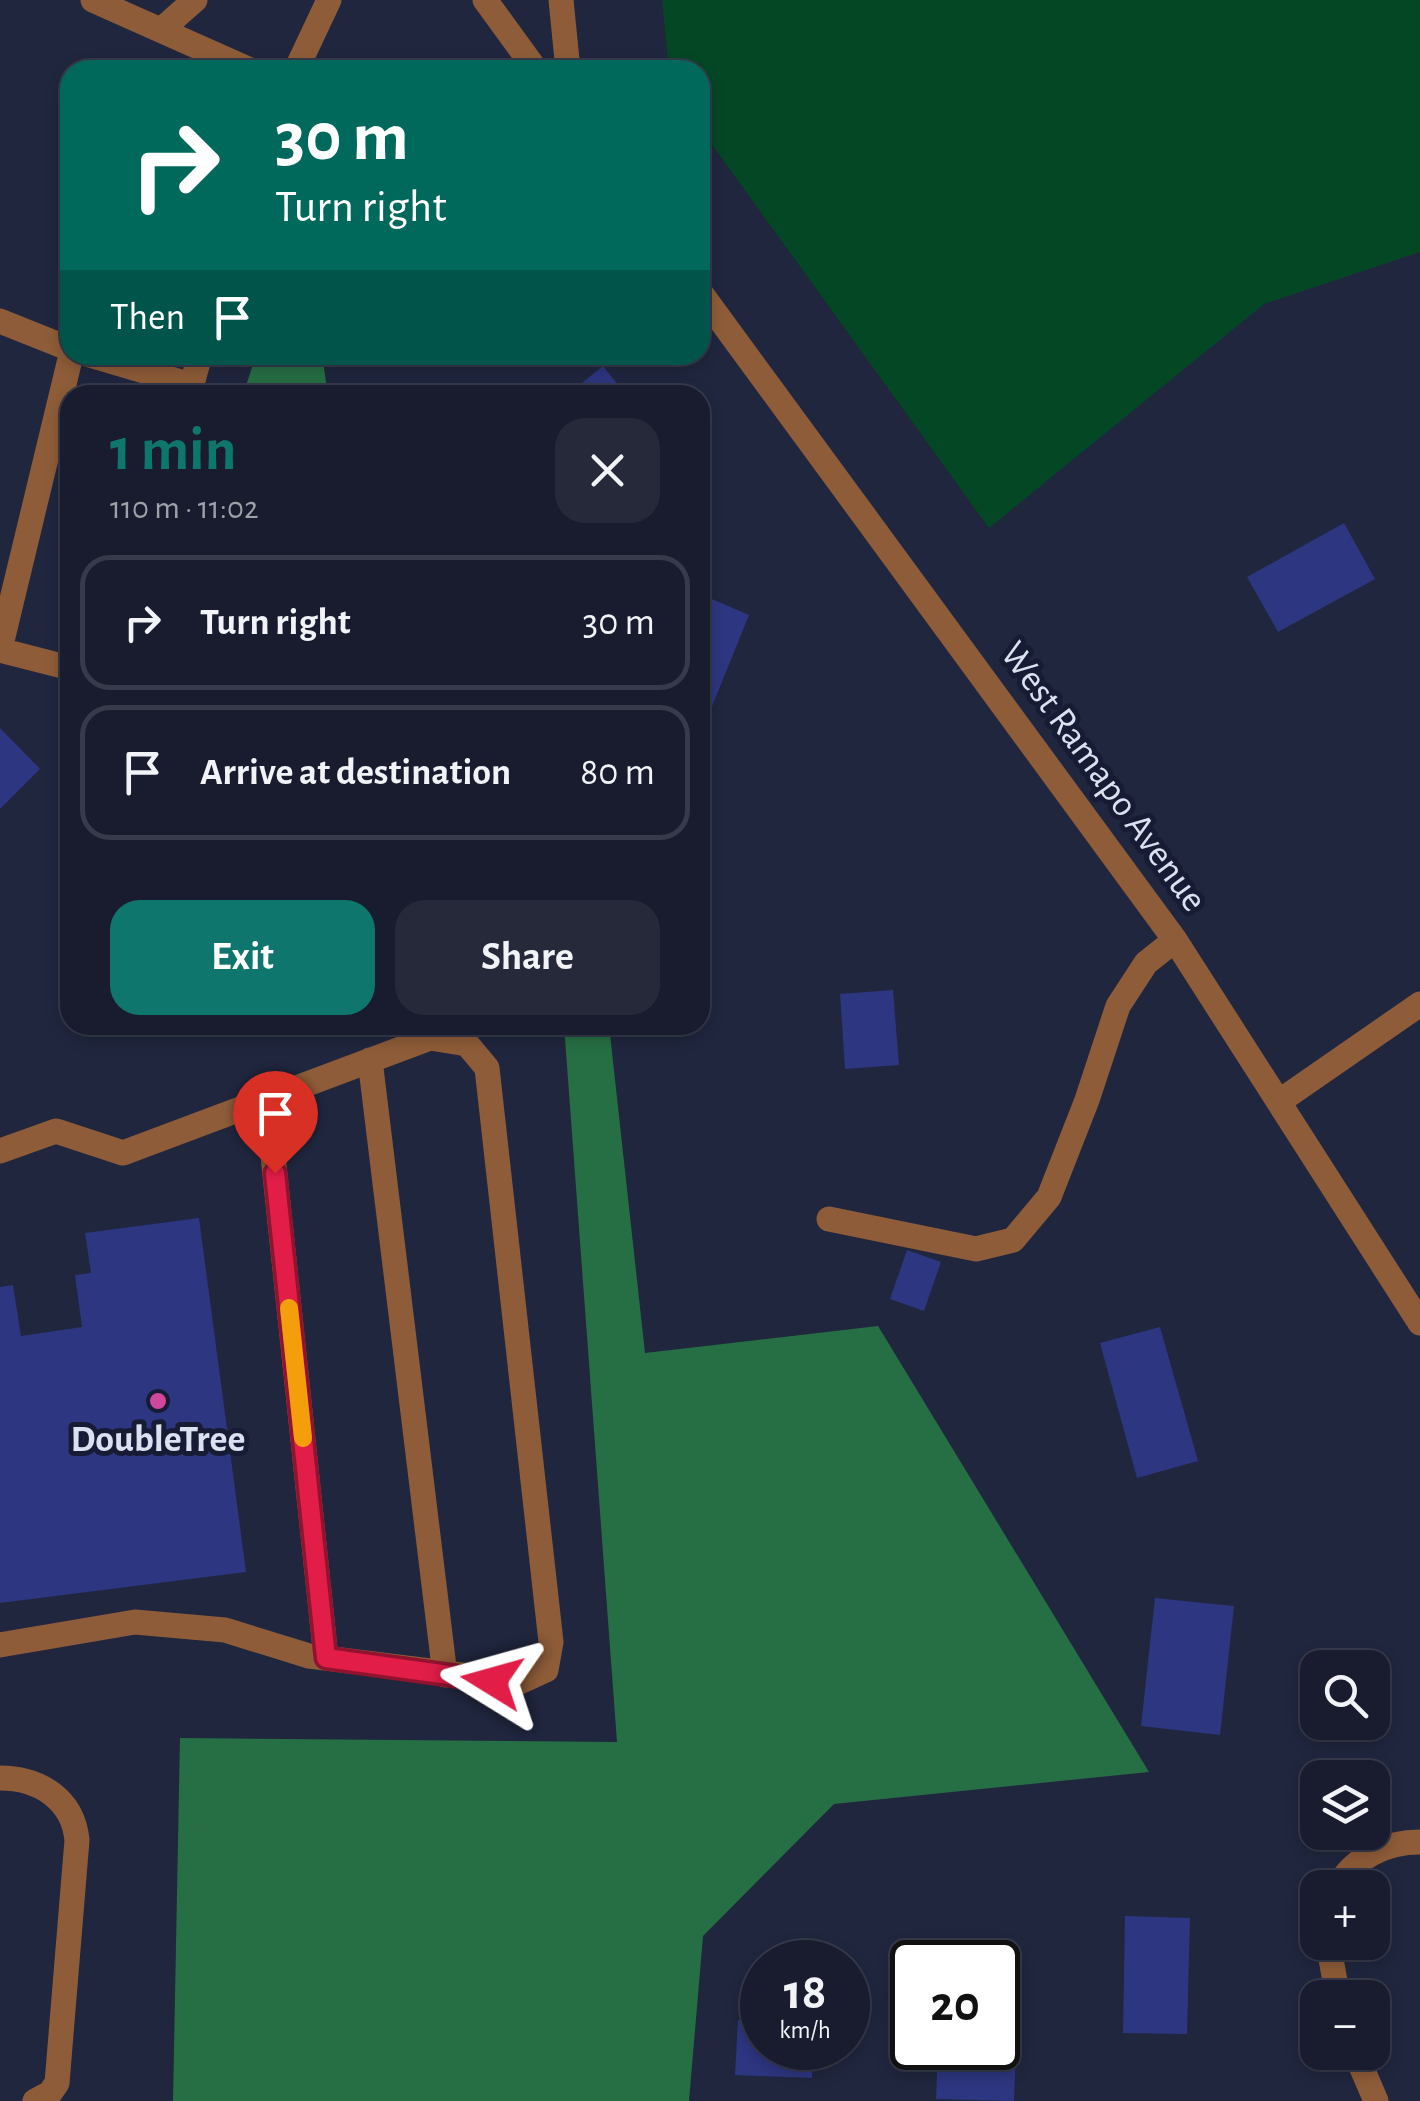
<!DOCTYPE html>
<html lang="en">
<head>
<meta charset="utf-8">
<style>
  :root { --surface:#181c2e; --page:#25293a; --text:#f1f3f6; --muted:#9fa1aa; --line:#363a4a; --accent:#0f766e }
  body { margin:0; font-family:"Alegreya Sans",sans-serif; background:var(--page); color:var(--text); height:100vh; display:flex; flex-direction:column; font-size:38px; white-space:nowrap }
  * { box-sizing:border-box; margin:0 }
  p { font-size:32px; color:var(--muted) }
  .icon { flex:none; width:55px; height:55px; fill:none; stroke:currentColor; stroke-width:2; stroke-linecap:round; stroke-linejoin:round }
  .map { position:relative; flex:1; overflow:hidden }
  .details { position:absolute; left:60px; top:385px; width:650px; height:650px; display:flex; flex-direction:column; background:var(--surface); border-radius:30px; box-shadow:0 5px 15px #0003,0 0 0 2px var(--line) }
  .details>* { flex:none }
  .guide { position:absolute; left:60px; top:60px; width:650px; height:305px; border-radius:30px; box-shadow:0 5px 15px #0003,0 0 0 2px var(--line); background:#00695c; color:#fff; overflow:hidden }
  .controls { position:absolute; left:1300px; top:1650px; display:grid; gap:20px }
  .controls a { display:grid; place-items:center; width:90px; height:90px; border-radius:20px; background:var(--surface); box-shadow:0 5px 15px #0003,0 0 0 2px var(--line); font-size:50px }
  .speed { position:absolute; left:740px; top:1940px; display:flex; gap:20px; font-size:50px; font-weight:700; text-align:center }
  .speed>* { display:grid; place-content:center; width:130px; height:130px; border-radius:50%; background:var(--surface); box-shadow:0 5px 15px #0003,0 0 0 2px var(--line); line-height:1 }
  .speed small { font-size:25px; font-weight:400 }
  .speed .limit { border:5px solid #111; border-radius:15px; background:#fff; color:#111 }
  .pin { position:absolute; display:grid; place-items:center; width:85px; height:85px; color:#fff; margin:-102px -42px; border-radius:50% 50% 50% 0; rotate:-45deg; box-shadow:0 0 10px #0007 }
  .pin .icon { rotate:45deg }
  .me { position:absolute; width:110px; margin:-55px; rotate:278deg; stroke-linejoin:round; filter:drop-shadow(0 0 8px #0008) }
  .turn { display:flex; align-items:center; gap:35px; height:210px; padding:0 50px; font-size:45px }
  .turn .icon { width:130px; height:130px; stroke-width:2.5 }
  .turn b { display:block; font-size:70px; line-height:85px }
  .then { display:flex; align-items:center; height:95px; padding:0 50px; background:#0003; gap:20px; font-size:38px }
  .round { display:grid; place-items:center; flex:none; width:105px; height:105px; border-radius:30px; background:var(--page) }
  .head { display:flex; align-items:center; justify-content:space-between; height:170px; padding:0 50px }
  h1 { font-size:60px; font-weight:600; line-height:75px; color:var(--accent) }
  .cta { display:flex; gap:20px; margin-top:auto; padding:20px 50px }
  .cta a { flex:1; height:115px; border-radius:30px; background:var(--accent); color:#fff; font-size:40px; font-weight:600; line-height:115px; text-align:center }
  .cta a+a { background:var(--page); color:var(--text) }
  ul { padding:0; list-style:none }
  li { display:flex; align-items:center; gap:30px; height:135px; margin:0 20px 15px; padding:0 30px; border:5px solid var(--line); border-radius:30px }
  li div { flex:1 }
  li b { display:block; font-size:38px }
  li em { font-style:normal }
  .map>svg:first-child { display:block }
</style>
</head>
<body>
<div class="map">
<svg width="1420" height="2101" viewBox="0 0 1420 2101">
  <rect width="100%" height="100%" fill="#20263e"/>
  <!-- green -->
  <path fill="#044725" d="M 662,0 L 1420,0 L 1420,252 L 1264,304 L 989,528 L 700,128 L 700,70 L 669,70 Z"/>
  <!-- forest -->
  <path fill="#266f44" d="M 256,355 L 322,355 L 328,395 L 243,395 Z
    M 564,1025 L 609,1025 L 645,1353 L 878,1326 L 1149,1772 L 834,1804 L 703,1936 L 689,2101 L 173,2101 L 180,1738 L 617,1742 Z"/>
  <!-- building -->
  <path fill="#2d3680" d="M 603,366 L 626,395 L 567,395 Z
    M 1344,523 L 1375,579 L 1278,632 L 1247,577 Z
    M 700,594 L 749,615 L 700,736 Z
    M 0,728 L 40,769 L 0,809 Z
    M 893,990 L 899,1065 L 845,1069 L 840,994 Z
    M 199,1218 L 246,1572 L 0,1603 L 0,1287 L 13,1285 L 21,1336 L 82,1327 L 75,1275 L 91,1273 L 85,1233 Z
    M 907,1250 L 941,1262 L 924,1311 L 890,1299 Z
    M 1160,1327 L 1198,1461 L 1137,1478 L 1100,1343 Z
    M 1155,1598 L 1234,1606 L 1220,1735 L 1141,1726 Z
    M 1125,1916 L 1190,1918 L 1187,2034 L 1123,2033 Z
    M 998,2018 L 1017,2019 L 1014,2101 L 936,2099 L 938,2048 L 998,2048 Z
    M 738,2020 L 762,2021 L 762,2048 L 813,2048 L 812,2078 L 735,2075 Z"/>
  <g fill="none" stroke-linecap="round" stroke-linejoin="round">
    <!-- minor -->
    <path stroke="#8e5c38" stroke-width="25" d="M 93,0 L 250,70
      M 485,0 L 536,70
      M 561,0 L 568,70
      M 161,30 L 195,0
      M 296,70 L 329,0
      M 700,292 L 1175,940 L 1420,1323
      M 0,321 L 70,349
      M 90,355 L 191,385
      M 189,395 L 200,355
      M 0,649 L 71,355
      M 0,650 L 70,668
      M 370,1060 L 445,1675
      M 267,1099 L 326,1658
      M 1280,1101 L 1420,1004
      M 0,1151 L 56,1131 L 123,1153 L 430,1038 L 467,1044 L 487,1068 L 551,1642 L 546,1670 L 520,1682 L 309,1656 L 225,1630 L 135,1622 L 0,1645
      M 829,1219 L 976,1249 L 1013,1240 L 1049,1197 L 1087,1100 L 1118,1006 L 1146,963 L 1175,940
      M 0,1778 C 39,1778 73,1799 77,1840 L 57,2083 L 50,2093 L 35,2101
      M 1337,1888 C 1354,1857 1386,1842 1420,1842
      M 1328,1942 L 1338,1998
      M 1355,2052 L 1376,2101"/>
  </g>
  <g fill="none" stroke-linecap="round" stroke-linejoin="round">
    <!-- route casing -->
    <g stroke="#92132f" stroke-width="25">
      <path id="route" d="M 275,1173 L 326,1658 L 492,1681"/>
    </g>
    <!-- route -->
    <use href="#route" stroke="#e11d48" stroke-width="18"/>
    <!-- slow -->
    <path stroke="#f59e0b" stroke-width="18" d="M 289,1308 L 303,1438"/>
  </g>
  <!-- markers -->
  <circle fill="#d1479c" stroke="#171c34" stroke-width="4" cx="158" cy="1401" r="10"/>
  <g text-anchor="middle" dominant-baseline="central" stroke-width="10" stroke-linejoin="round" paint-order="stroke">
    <!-- street labels -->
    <g font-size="38" fill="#dce1f1" stroke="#171c34">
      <text transform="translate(1103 777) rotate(54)">West Ramapo Avenue</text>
    </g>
    <!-- poi labels -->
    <g font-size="38" font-weight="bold" fill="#dce1f1" stroke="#171c34">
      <text x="158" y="1440">DoubleTree</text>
    </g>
  </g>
</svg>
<div class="controls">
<a><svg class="icon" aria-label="search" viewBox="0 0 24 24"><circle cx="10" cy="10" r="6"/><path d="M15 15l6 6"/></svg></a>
<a><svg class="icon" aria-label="layers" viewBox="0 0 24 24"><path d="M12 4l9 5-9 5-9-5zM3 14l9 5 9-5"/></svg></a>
<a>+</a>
<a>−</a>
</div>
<div class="speed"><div>18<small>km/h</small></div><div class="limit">20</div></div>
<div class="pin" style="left:275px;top:1173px;background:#d93025"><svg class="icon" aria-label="arrive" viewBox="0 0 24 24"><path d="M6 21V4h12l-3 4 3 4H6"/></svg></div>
<svg class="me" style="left:492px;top:1681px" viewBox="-20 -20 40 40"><path d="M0-17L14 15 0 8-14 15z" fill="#e11d48" stroke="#fff" stroke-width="4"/></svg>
<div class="guide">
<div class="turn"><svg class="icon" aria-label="right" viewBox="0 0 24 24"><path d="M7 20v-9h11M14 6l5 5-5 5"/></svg><div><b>30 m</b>Turn right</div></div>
<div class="then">Then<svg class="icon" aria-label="arrive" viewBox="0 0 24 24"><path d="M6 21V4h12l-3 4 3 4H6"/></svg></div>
</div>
<section class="details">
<div class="head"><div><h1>1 min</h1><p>110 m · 11:02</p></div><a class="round"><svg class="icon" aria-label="close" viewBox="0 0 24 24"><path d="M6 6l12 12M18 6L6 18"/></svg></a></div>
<ul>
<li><svg class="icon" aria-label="right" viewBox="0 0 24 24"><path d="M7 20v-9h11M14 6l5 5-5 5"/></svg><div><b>Turn right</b></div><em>30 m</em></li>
<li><svg class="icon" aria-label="arrive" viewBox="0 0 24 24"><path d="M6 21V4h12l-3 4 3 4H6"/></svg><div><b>Arrive at destination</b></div><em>80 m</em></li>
</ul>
<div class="cta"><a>Exit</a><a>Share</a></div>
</section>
</div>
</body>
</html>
